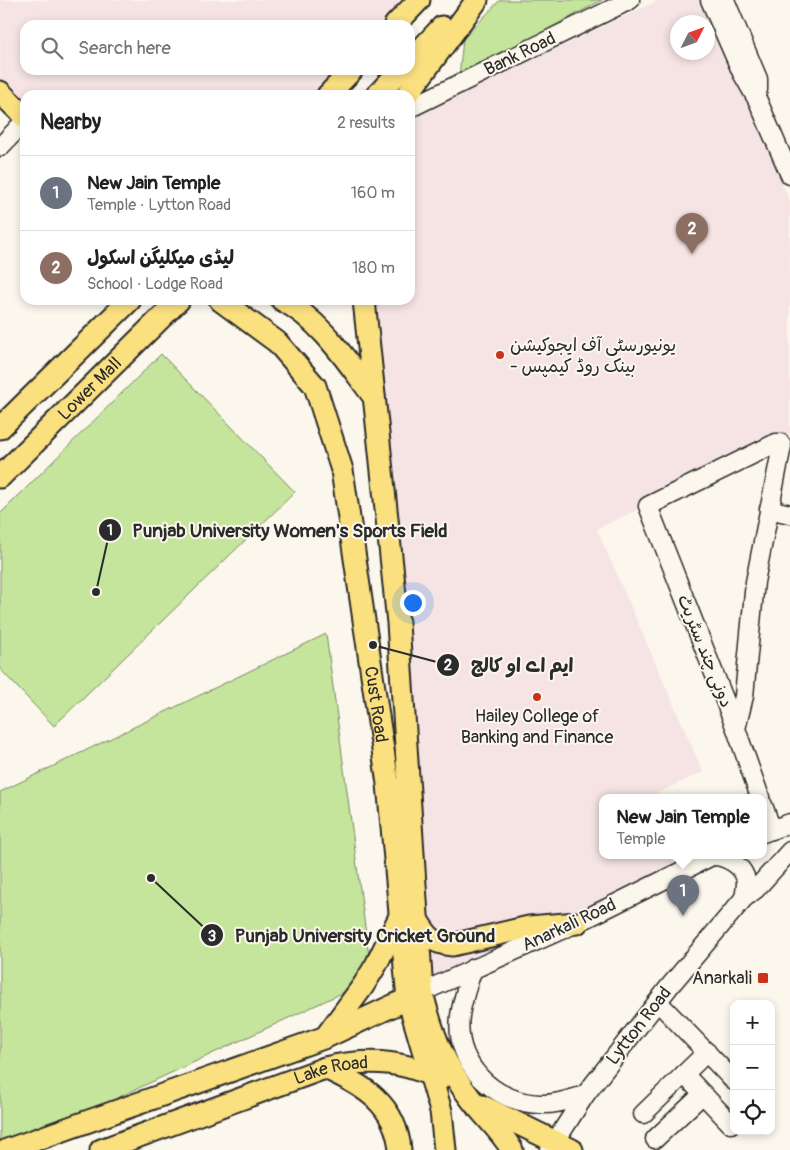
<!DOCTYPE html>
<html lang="en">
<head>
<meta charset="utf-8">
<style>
  :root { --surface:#fff; --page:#f6f6f6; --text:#202124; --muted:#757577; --line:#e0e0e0; --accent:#c8321e }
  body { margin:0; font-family:Pangolin,"Playpen Sans Arabic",sans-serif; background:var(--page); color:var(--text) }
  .controls { position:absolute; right:15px; bottom:15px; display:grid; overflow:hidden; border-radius:10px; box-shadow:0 2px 8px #0003 }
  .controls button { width:45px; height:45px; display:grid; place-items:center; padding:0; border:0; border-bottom:1px solid var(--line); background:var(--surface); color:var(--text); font:25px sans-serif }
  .compass { position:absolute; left:670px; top:15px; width:45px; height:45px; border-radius:50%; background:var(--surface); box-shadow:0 2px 8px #0003; rotate:48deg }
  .you { position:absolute; left:412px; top:602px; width:18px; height:18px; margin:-12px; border:4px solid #fff; border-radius:50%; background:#1a73e8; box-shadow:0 0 0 8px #1a73e833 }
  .badge { display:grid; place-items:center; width:32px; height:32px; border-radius:50%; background:var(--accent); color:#fff; font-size:16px; font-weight:700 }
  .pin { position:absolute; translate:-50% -41px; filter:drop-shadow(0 1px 2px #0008) }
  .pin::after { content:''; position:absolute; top:26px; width:18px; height:15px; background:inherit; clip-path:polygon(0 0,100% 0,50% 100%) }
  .popup { position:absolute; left:599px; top:794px; width:168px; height:65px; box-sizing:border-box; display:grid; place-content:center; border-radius:10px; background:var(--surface); filter:drop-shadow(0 1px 4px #0005); font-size:16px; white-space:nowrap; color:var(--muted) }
  .popup b { font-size:19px; color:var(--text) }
  .popup::after { content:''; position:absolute; left:50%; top:100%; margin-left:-10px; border:10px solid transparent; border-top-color:var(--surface) }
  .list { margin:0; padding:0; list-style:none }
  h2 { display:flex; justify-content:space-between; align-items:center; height:65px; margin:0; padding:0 20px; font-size:21px }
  h2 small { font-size:16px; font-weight:400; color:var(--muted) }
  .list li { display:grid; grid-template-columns:32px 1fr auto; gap:15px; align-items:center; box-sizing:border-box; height:75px; padding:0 20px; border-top:1px solid var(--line) }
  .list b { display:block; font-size:19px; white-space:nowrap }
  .list p { margin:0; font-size:16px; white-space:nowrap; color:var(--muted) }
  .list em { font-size:16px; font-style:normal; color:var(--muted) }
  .icon { flex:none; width:28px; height:28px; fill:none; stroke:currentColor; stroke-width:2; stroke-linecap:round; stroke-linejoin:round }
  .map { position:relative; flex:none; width:790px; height:1150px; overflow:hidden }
  .search { position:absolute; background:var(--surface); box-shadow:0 2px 8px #0003; left:20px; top:20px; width:395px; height:55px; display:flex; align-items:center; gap:12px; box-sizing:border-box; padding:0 18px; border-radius:15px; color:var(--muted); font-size:19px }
  .panel { position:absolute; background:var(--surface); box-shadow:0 2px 8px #0003; left:20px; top:90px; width:395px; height:215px; border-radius:15px }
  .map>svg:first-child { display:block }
  .built { fill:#f6e4e4; fill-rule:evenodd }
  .green { fill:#c5e49c; stroke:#788864 }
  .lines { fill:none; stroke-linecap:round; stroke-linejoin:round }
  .minor-casing { stroke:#2b2b2b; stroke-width:21 }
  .major-casing { stroke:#2b2b2b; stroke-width:25 }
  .minor { stroke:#fbf7ec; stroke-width:18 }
  .major { stroke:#fbe080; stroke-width:21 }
  .poi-dot { fill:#c8321e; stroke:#fbf7ec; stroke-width:2 }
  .labels { text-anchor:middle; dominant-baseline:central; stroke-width:4; stroke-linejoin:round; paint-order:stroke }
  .street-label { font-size:18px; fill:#2b2b2b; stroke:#fbf7ec }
  .poi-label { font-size:18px; fill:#2b2b2b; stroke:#fbf7ec; text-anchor:start }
  .leader { fill:none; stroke:#2b2b2b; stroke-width:2 }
  .callout-dot { fill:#2b2b2b; stroke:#fbf7ec; stroke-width:2 }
  .mark-label { font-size:15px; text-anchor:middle; font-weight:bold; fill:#fff }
  .callout-label { font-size:19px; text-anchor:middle; font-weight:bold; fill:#2b2b2b; stroke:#fbf7ec; stroke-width:4; stroke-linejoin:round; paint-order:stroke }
</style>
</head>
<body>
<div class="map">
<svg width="790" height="1150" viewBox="0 0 790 1150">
  <rect width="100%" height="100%" fill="#fbf7ec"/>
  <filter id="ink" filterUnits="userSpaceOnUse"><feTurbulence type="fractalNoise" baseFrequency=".02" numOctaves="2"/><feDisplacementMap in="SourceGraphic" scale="10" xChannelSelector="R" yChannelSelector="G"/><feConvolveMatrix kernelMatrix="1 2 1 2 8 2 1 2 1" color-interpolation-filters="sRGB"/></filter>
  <g filter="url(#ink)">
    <!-- built -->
    <g class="built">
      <path d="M0 0H406L395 25H25V70H352L328 95H25V116L0 92Z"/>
      <path d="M659 0H705L790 202V434L699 481 597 529 703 772 648 797H603V855H670L675 867 422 992 364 300H410V115L502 74ZM678 22H708V52H678Z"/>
    </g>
    <!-- green -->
    <g class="green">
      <path d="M500 0H602L459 77 463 39Z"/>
      <path d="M161 354 295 492 54 726 0 669V514Z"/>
      <path d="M326 634 372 979 6 1150H0V792Z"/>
    </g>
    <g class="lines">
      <defs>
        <g id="minor">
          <path d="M710 0 742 73 758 101 790 175"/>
          <path d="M725 0 758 79V90"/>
          <path d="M410 108 630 0"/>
          <path d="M0 147 25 121"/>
          <path d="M769 509 790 514"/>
          <path d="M736 729 744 696 755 582 782 446 780 443H776L648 506 736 729 760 797"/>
          <path d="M763 805 772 830"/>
          <path d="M763 833 790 823"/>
          <path d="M711 856C725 855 745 866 746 882 746 887 745 893 744 898"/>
          <path d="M473 968C468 984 462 1000 460 1016 454 1064 494 1103 540 1104 556 1105 571 1099 585 1095"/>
          <path d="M422 992 577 923 714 855"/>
          <path d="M658 1002 734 1081"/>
          <path d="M684 1074 731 1124"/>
          <path d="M643 1114 707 1052"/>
          <path d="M655 1139 703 1094"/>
          <path d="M550 1150 585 1095 669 987 744 898 756 889 790 851"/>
        </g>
        <g id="major">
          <path d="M395 25 419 0"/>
          <path d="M410 61 442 27"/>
          <path d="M0 92 25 117"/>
          <path d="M328 95 352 70"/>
          <path d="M377 95 401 70"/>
          <path d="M407 95 477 0"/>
          <path id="s1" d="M220 300 277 342 315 386 342 470 388 784 408 999 441 1111 445 1150"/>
          <path d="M282 300C322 321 347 362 374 397"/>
          <path d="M364 300 398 623 422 992C432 1034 444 1065 471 1099 484 1116 501 1131 512 1150"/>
          <path d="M0 428 130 300"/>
          <path id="s2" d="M0 477 179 300"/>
          <path d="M418 921C428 937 432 943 452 945L529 927 577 923"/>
          <path d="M327 1035 363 986 376 965 400 916"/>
          <path d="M325 1068C363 1085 396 1104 400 1150"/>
          <path d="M482 1106 572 1150"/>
          <path d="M7 1150 326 1037 420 993"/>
          <path id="s3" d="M101 1150 325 1068C364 1059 404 1059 439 1080"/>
        </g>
      </defs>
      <!-- minor casing -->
      <use href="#minor" class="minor-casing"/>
      <!-- major casing -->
      <use href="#major" class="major-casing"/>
      <!-- minor -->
      <use href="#minor" class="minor"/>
      <!-- major -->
      <use href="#major" class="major"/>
    </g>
  </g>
  <!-- markers -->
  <g class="poi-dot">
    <circle cx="500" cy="355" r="5"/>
    <circle cx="537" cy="697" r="5"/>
    <rect x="757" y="972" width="12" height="12" rx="2.5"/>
  </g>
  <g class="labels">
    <!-- street labels -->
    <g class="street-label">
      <text transform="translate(520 54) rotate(-26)">Bank Road</text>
      <text stroke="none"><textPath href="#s2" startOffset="126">Lower Mall</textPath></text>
      <text transform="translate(705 651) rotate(68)">دونی چند سٹریٹ</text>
      <text stroke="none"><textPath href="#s1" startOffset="454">Cust Road</textPath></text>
      <text transform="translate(569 925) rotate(-25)">Anarkali Road</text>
      <text transform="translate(639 1026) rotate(-52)">Lytton Road</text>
      <text stroke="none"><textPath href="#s3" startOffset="244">Lake Road</textPath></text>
    </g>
    <!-- poi labels -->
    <g class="poi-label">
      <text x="510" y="345">یونیورسٹی آف ایجوکیشن<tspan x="510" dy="21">- بینک روڈ کیمپس</tspan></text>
      <text x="537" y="716" text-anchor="middle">Hailey College of<tspan x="537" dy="21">Banking and Finance</tspan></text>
      <text x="752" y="978" text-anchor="end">Anarkali</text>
    </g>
  </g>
  <!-- callouts -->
  <path class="leader" d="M96 592L110 530M373 645L448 665M151 878L212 935"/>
  <g class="callout-dot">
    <circle cx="96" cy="592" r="5"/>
    <circle cx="373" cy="645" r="5"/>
    <circle cx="151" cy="878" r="5"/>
    <circle cx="110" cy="530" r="12"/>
    <circle cx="448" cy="665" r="12"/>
    <circle cx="212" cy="935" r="12"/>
  </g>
  <g class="mark-label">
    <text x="110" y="535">1</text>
    <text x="448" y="670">2</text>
    <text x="212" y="941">3</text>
  </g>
  <g class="callout-label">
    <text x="290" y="537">Punjab University Women's Sports Field</text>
    <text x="522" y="672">ایم اے او کالج</text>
    <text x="365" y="942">Punjab University Cricket Ground</text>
  </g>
</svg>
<div class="controls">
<button>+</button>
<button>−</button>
<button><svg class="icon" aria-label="locate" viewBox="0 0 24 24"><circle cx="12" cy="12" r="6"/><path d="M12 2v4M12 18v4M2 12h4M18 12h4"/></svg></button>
</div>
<svg class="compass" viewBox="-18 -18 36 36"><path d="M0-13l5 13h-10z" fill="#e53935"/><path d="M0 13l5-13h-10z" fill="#757577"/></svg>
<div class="you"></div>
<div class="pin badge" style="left:683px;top:916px;background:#6b7280">1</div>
<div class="popup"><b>New Jain Temple</b>Temple</div>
<div class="pin badge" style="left:692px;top:254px;background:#8d6e63">2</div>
<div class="search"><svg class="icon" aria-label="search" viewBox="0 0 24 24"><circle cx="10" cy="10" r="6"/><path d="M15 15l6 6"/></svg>Search here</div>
<section class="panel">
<h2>Nearby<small>2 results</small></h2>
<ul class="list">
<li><span class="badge" style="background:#6b7280">1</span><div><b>New Jain Temple</b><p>Temple · Lytton Road</p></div><em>160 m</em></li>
<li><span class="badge" style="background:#8d6e63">2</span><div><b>لیڈی میکلیگن اسکول</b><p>School · Lodge Road</p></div><em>180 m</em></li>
</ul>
</section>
</div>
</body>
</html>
